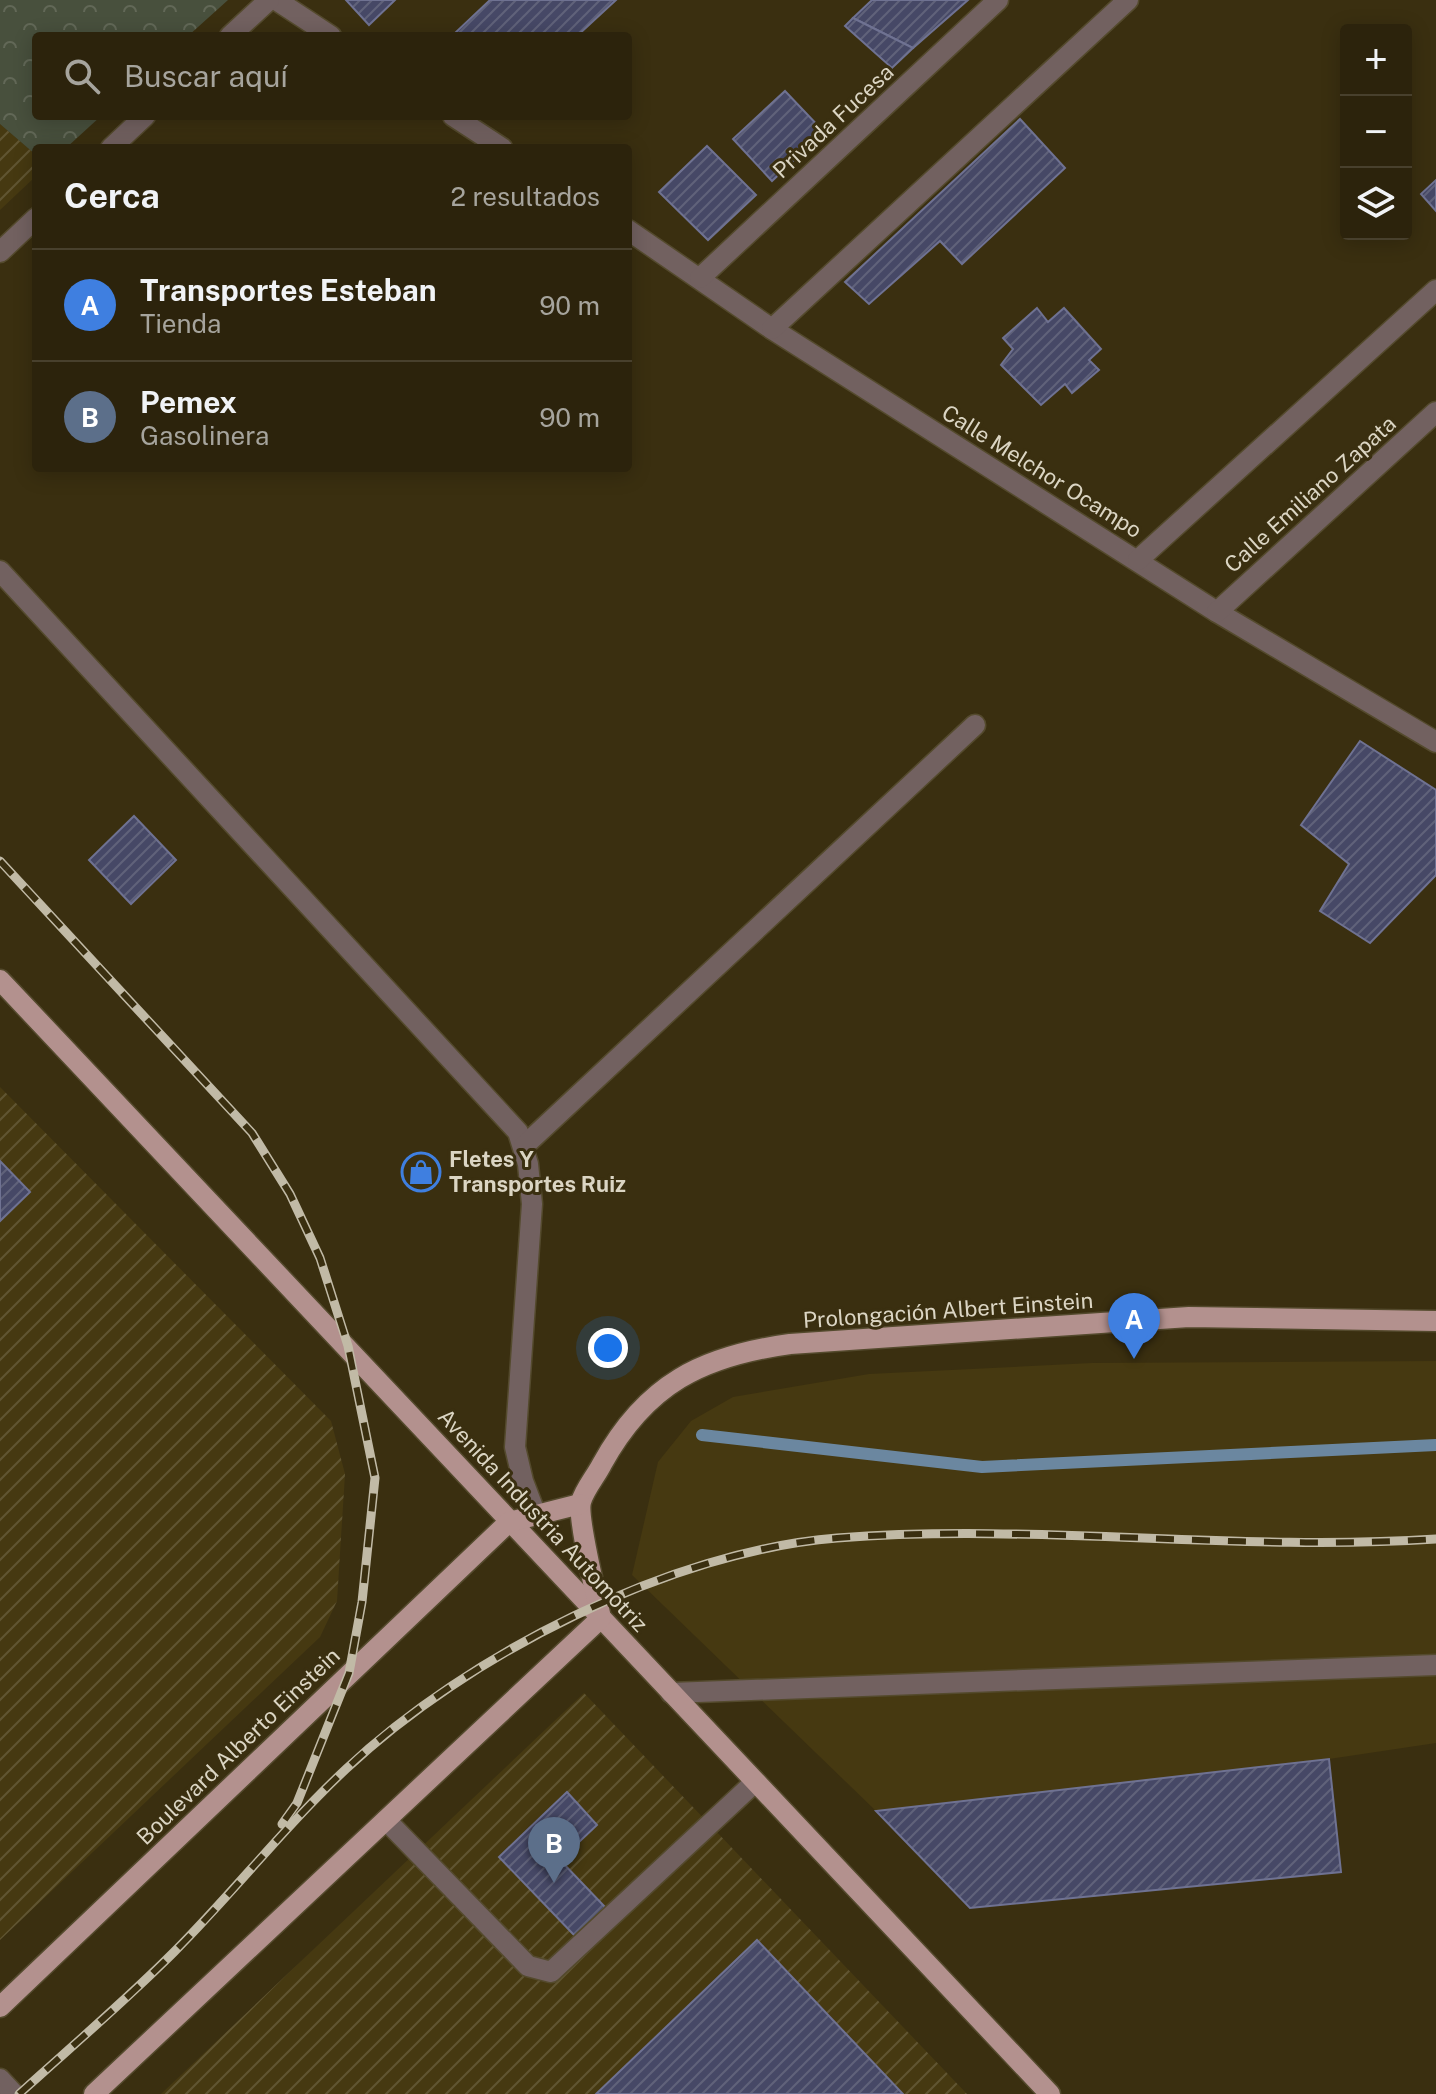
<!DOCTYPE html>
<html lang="es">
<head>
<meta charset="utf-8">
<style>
  :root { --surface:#2c230c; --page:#342b15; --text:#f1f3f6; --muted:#a6a49d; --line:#48402d; --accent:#d93025 }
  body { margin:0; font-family:"Public Sans",sans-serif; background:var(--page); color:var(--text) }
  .controls { position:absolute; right:24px; top:24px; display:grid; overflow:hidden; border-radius:8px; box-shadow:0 4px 20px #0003 }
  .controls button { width:72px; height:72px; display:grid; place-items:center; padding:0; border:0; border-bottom:2px solid var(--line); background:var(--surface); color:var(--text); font:40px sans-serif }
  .you { position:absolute; left:608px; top:1348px; width:28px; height:28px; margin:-20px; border:6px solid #fff; border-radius:50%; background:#1a73e8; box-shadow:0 0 0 12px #1a73e833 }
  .badge { display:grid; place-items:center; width:52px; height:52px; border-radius:50%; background:var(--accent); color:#fff; font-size:26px; font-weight:700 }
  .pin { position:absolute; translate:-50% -66px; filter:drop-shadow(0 2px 4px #0008) }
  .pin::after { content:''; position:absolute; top:42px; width:28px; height:24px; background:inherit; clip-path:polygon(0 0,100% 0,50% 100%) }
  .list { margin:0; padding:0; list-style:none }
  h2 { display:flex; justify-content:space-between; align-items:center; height:104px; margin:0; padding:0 32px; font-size:34px }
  h2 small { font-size:26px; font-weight:400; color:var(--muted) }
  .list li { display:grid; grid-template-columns:52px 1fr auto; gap:24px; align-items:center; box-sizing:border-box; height:112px; padding:0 32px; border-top:2px solid var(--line) }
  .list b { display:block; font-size:30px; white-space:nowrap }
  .list p { margin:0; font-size:26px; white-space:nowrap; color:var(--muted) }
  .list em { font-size:26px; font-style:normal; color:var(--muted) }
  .icon { flex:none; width:44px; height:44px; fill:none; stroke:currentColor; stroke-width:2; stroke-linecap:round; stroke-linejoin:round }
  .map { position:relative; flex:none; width:1436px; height:2094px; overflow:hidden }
  .search { position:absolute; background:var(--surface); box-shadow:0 4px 20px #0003; left:32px; top:32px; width:600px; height:88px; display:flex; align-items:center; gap:20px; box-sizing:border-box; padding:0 28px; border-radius:8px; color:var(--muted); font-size:30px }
  .panel { position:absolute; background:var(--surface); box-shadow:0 4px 20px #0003; left:32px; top:144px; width:600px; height:328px; border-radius:8px }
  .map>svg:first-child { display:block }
  .built { fill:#463911 }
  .industrial { fill:url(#industrial-furrows) }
  .forest { fill:url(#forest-crowns) }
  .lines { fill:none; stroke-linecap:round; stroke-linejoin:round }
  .stream { stroke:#6b87a0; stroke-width:12 }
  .building { fill:url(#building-hatch); stroke:#6f7292; stroke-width:2 }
  .minor-casing { stroke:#544a2d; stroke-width:23 }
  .major-casing { stroke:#544a2d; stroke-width:23 }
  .minor { stroke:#726160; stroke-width:20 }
  .major { stroke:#b3918e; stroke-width:20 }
  .rail-casing { stroke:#c1baa6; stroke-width:9 }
  .rail { stroke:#3a2f10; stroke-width:6; stroke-dasharray:18; stroke-linecap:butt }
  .labels { text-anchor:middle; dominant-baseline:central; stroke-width:6; stroke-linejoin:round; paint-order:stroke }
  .street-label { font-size:22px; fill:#dbd5c3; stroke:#3a2f10 }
  .poi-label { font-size:22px; font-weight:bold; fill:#dbd5c3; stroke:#3a2f10; text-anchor:start }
</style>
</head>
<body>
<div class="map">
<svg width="1436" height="2094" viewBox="0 0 1436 2094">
  <defs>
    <pattern id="industrial-furrows" width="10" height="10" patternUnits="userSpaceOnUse" patternTransform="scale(2)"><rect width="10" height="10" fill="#463911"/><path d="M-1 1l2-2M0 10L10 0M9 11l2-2" fill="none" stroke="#605532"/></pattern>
    <pattern id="forest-crowns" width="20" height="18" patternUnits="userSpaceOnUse" patternTransform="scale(2)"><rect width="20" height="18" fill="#48503d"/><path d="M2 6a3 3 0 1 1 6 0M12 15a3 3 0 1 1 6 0" fill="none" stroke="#626857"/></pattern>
    <pattern id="building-hatch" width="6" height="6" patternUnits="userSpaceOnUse" patternTransform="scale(2)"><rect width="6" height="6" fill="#464866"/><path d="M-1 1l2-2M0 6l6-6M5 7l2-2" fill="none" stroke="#60627a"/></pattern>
  </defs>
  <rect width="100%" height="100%" fill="#3a2f10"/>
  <!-- built -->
  <path class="built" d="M1436 1361V1743L1329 1759 876 1811 632 1575 658 1462 691 1421 733 1397 869 1374 1092 1363Z"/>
  <!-- industrial -->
  <g class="industrial">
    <path d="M0 124 36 155V176L0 210Z"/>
    <path d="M0 1087 331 1421 345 1474 337 1601 320 1637 0 1940Z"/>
    <path d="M584 1693 967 2094H161Z"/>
  </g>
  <!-- forest -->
  <path class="forest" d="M0 0H228L188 36H36V116H101L66 148H36V155L0 124Z"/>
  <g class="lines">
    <!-- stream -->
    <path class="stream" d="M702 1435 982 1467 1436 1445"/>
  </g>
  <!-- building -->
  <g class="building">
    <path d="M346 0H395L369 25Z"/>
    <path d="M490 0H616L577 36H459L456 32Z"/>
    <path d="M872 0H968L913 48 853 18Z"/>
    <path d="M853 18 913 48 892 68 845 26Z"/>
    <path d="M785 91 824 132 772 181 733 139Z"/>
    <path d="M1020 119 1065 168 962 264 940 241 869 304 845 282Z"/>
    <path d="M707 146 756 195 708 240 659 192Z"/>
    <path d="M1436 180V211L1421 194Z"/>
    <path d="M1037 308 1048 322 1064 308 1101 349 1089 360 1099 370 1072 393 1065 384 1041 405 1001 365 1013 349 1003 338Z"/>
    <path d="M1360 741 1436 790V875L1370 943 1320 911 1349 864 1301 825Z"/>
    <path d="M134 816 176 860 131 904 89 860Z"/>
    <path d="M0 1161 30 1192 0 1221Z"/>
    <path d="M1329 1759 1341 1872 970 1908 876 1811Z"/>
    <path d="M567 1792 597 1825 560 1860 605 1907 575 1936 499 1857Z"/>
    <path d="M757 1940 903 2094H596Z"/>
  </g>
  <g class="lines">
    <defs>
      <g id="minor">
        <path d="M276 0 331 36"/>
        <path d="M230 36 269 0"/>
        <path d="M453 116 502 148"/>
        <path d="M111 148 145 116"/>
        <path d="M628 230 772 329 1217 612 1436 742"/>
        <path d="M0 252 36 218"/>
        <path d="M700 278 998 0"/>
        <path d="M772 329 1128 0"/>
        <path d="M1138 560 1436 290"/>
        <path d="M0 571 518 1132 528 1164 532 1204 515 1447 523 1481 536 1515"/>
        <path d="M1217 612 1436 412"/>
        <path d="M524 1146 975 725"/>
        <path d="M671 1693 1436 1665"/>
        <path d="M386 1820 528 1966 551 1972 755 1782"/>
        <path d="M0 2079 14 2094"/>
      </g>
      <g id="major">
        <path d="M0 980 1050 2094"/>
        <path d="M601 1618C597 1598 577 1518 581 1502 584 1490 596 1476 602 1464 646 1384 702 1356 790 1344L1189 1317 1436 1321"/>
        <path d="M0 2007 509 1522 580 1504"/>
        <path d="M94 2094 601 1618"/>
      </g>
    </defs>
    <!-- minor casing -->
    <use href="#minor" class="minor-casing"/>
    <!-- major casing -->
    <use href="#major" class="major-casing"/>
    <!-- minor -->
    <use href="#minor" class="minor"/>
    <!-- major -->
    <use href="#major" class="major"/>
    <defs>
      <g id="rail">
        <path d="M0 861 252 1133 290 1194 320 1258 348 1346 375 1478 362 1602 349 1673 297 1803 282 1824"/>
        <path d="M19 2094C71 2047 125 2001 174 1952 233 1893 285 1826 346 1769 467 1655 671 1551 837 1538 1036 1523 1236 1552 1436 1539"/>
      </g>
    </defs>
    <!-- rail casing -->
    <use href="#rail" class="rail-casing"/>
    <!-- rail -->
    <use href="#rail" class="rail"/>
  </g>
  <!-- icons -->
  <defs>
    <symbol id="shop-ring" viewBox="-11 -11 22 22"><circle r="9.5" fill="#3a2f10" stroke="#3f7fe0" stroke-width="1.5"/><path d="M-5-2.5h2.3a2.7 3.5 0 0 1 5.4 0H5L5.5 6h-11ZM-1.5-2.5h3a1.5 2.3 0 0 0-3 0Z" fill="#3f7fe0"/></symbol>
  </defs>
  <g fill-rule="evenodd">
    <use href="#shop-ring" x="399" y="1150" width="44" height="44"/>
  </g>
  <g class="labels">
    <!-- street labels -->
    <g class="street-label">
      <text transform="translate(833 121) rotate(-43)">Privada Fucesa</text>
      <text transform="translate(1042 471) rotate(32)">Calle Melchor Ocampo</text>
      <text transform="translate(1310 494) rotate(-42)">Calle Emiliano Zapata</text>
      <text transform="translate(948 1310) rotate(-4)">Prolongación Albert Einstein</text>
      <text transform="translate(543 1520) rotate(47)">Avenida Industria Automotriz</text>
      <text transform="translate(238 1746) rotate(-44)">Boulevard Alberto Einstein</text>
    </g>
    <!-- poi labels -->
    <g class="poi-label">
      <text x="449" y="1159">Fletes Y<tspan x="449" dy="25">Transportes Ruiz</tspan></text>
    </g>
  </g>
</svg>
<div class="controls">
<button>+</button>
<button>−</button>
<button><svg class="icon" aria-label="layers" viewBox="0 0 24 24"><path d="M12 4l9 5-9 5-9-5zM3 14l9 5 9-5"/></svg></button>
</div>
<div class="you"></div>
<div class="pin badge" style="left:1134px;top:1359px;background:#3f7fe0">A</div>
<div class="pin badge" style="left:554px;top:1883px;background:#5c6f8a">B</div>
<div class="search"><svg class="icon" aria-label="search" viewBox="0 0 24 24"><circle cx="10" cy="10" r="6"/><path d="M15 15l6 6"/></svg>Buscar aquí</div>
<section class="panel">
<h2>Cerca<small>2 resultados</small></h2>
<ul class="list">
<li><span class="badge" style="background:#3f7fe0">A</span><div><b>Transportes Esteban</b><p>Tienda</p></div><em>90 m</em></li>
<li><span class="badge" style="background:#5c6f8a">B</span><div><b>Pemex</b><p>Gasolinera</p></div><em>90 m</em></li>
</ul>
</section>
</div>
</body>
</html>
